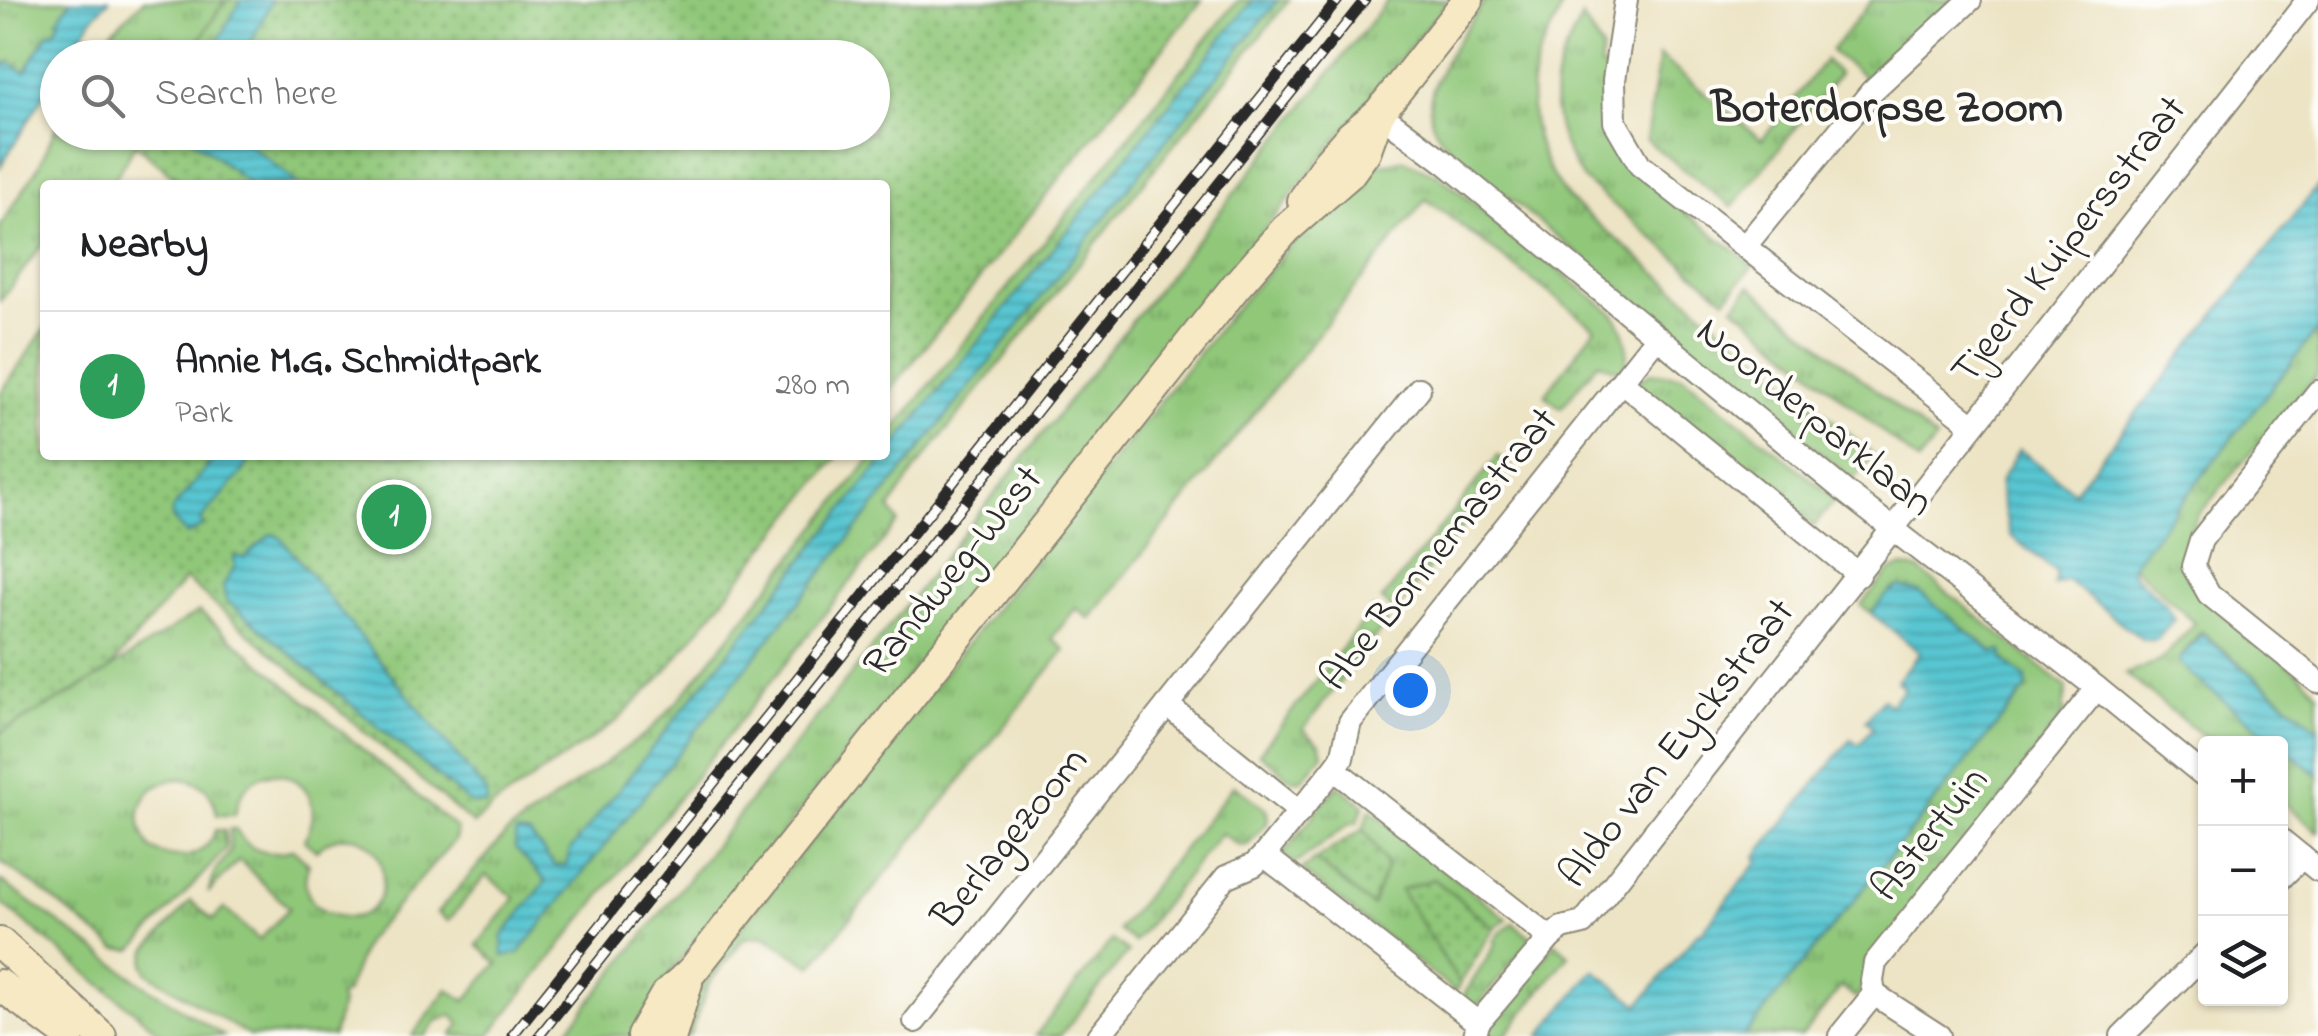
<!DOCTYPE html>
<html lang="en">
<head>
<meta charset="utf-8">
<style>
  :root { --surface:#fff; --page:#f6f6f6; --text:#202124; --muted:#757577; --line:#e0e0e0; --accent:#7c3aed }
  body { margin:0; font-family:"Indie Flower",sans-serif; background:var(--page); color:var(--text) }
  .controls { position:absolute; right:30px; bottom:30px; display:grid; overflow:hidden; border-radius:10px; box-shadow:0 2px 8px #0004 }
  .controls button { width:90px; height:90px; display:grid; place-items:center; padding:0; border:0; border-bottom:2px solid var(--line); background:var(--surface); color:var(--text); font:50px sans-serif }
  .you { position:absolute; left:1410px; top:690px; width:35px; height:35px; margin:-25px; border:8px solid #fff; border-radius:50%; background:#1a73e8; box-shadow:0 0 0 15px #1a73e833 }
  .badge { display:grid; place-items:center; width:65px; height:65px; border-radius:50%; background:var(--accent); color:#fff; font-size:32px; font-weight:700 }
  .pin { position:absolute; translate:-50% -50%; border:5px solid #fff; box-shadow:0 2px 10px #0006 }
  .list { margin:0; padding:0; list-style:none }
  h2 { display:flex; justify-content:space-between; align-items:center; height:130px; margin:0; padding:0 40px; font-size:42px }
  h2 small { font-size:32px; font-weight:400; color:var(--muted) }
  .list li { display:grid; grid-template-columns:65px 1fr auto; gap:30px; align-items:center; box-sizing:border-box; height:150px; padding:0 40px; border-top:2px solid var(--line) }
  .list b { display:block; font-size:38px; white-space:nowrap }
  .list p { margin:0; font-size:32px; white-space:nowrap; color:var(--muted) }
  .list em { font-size:32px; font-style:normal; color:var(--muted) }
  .icon { flex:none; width:55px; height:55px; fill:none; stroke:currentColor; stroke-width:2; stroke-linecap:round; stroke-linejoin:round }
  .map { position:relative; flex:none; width:2318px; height:1036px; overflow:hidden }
  .search { position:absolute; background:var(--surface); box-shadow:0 2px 8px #0004; left:40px; top:40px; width:850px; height:110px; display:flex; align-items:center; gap:25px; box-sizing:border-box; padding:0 35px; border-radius:55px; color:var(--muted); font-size:38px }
  .panel { position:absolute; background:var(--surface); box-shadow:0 2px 8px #0004; left:40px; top:180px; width:850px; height:280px; border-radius:10px }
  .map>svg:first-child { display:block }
  .grass { fill:url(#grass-tufts); stroke:#5e7952; stroke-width:2.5 }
  .park { fill:url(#park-dots); stroke:#5e7952; stroke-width:2.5 }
  .water { fill:url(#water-rules); stroke:#42787e; stroke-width:2.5 }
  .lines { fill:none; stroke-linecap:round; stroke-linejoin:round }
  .minor-casing { stroke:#8c8878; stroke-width:26 }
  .secondary-casing { stroke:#8c8878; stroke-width:34 }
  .minor { stroke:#fff; stroke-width:22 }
  .secondary { stroke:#f7e9c3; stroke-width:30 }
  .rail-casing { stroke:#2b2b2b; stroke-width:11 }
  .rail { stroke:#fdfcf7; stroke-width:8; stroke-dasharray:22; stroke-linecap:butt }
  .labels { text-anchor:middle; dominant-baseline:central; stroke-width:8; stroke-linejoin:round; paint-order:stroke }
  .street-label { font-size:42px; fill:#2b2b2b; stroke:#fdfcf7 }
  .neighbourhood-label { font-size:45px; font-weight:bold; fill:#2b2b2b; stroke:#fdfcf7 }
</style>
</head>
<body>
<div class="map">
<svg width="2318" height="1036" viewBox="0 0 2318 1036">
  <defs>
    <pattern id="grass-tufts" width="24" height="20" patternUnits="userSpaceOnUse" patternTransform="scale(2.5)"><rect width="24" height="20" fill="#90c779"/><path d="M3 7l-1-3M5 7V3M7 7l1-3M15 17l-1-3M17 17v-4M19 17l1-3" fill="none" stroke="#76a263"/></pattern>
    <pattern id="park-dots" width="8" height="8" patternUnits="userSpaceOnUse" patternTransform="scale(2.5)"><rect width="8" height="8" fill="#90c779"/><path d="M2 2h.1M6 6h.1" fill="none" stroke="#76a263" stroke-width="1.8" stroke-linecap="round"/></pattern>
    <pattern id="water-rules" width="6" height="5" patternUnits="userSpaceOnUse" patternTransform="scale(2.5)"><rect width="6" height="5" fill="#59c6d1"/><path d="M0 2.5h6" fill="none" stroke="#4aa1aa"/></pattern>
  </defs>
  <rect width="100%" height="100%" fill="#fdfcf7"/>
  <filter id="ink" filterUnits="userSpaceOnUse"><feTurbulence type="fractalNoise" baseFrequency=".01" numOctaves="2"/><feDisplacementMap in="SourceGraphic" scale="20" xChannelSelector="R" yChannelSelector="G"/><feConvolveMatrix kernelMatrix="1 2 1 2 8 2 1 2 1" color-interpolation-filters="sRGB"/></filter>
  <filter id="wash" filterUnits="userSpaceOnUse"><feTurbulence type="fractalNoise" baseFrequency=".0048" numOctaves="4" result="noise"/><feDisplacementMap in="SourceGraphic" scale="40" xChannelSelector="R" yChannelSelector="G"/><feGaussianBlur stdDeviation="2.25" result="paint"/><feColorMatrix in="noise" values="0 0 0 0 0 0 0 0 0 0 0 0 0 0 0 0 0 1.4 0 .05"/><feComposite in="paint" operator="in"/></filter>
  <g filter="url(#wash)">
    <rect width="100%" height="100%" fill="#ede4c5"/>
    <!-- grass -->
    <g class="grass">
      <path d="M0 0H71L53 34 49 33 25 72 10 63 7 66 0 61Z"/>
      <path d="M144 0H225L189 57H95L109 34Z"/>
      <path d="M1238 0H1289L915 470 890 508 898 522 489 1036H452L460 1024 452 1015 437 1021 425 1036H412L448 989 465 1001 497 963 477 945 515 898 486 875 448 921 437 913 506 834 648 732 678 701 874 455H885V441Z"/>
      <path d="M1388 0H1448L664 981 635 1036H563Z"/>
      <path d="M1485 0H1555L1562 6C1555 26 1542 43 1536 63 1523 110 1539 168 1572 202L1874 455 1853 480 1456 154C1447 144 1436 135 1432 122 1419 86 1466 30 1485 0Z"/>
      <path d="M1872 0H1955L1866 78 1831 51Z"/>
      <path d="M1582 17 1602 50 1600 67 1607 69C1605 90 1601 110 1608 130 1622 173 1717 235 1754 265L1725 299 1583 179C1561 149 1547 105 1559 67 1564 50 1575 33 1582 17Z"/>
      <path d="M1659 56 1762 140 1825 60 1839 74 1732 207 1646 140Z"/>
      <path d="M57 125 58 132 142 133 111 185H45V241L0 301V226L39 166Z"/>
      <path d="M1403 160 1437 174 1613 313C1626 330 1633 353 1621 372L1598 362 1561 408 1545 395 1595 328 1426 199 1090 619 1076 608 1052 638 1065 650 812 966 765 936 744 938 709 983 689 1036H684L694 998 725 948 1225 320 1290 246 1356 179 1377 165Z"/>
      <path d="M1750 286 1936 440 1918 462 1734 306Z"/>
      <path d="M2318 329V374L2199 514C2186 535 2186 547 2190 571L2318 692V729L2201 631 2179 660 2190 674 2278 743H2211L2126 674 2160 661 2195 623 2132 565Z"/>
      <path d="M1650 373 1683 376 1836 499 1814 526 1636 383Z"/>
      <path d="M1498 456 1511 467 1395 611 1382 600Z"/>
      <path d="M1902 567 1919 570 2067 688 2063 708 2066 711 1856 998 1841 987 1802 1036H1744L2026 689V678L1919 592 1892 589 1871 613 1861 605 1889 571Z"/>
      <path d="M1373 609 1387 622 1303 729 1321 745 1323 755 1302 780H1292L1259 753Z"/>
      <path d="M199 611 457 829 455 840 365 942 345 994 339 996 341 1004 333 1036H249L148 973 144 965 147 950 191 901 213 920 224 908 259 940 289 908 239 860 208 893 217 868 230 852V829H236C248 852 270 858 293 849L309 864C300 886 309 907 331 914 398 937 398 832 343 837 332 838 323 843 316 851L304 840C341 779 248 740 235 815H217C207 748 108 784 150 848 176 863 204 860 216 830H225L226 849 133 950 116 949 35 885 0 862V733L76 691Z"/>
      <path d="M2281 745 2318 775V832L2281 801Z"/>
      <path d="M1234 785 1267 810 1268 822 1248 845 1239 846 1221 833 1134 942 1118 930Z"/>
      <path d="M1338 785 1364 805 1357 823 1352 822 1295 864 1282 855Z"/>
      <path d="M1370 810 1507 919 1494 928 1434 879 1401 890 1460 984 1455 992 1301 870 1315 860 1372 905 1387 865 1363 829Z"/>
      <path d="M0 880 141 983 224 1036H164L0 902Z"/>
      <path d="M1513 923 1532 938 1475 1009 1462 998 1496 944 1494 942 1500 933Z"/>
      <path d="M1112 940 1128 952 1060 1036H1035Z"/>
      <path d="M1555 943 1569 955 1505 1036H1491L1485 1031Z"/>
    </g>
    <!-- park -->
    <g class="park">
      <path d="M225 0H1202L885 397V185H183L135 144 142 132H872V58L189 57Z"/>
      <path d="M45 328V455H839L662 676 617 721 495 805 473 824 185 579 107 672 0 733V394Z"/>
      <path d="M1363 829 1387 865 1372 906 1315 860Z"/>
      <path d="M1434 879 1494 928 1460 984 1400 890Z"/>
    </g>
    <!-- water -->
    <g class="water">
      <path d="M71 0H109L94 16 68 57 58 58 57 74 0 167V61L7 65 9 62 25 72 49 32 53 33 60 22 57 20Z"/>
      <path d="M241 0H272L244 57H209Z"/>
      <path d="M1253 0H1278L519 953 503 956 502 937 546 881 515 848 516 833 530 835 555 866 566 865 570 850Z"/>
      <path d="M186 133H236L299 185H251Z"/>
      <path d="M2318 186V329L2132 565V573L2166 605 2174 620 2156 640H2143L2067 580 2054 585 2056 572 2010 535 2000 491 2001 480 2019 449 2074 491Z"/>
      <path d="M217 455H251L245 469 201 520 203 526 187 535 172 518V510Z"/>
      <path d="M271 534 280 537 486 792 487 804H471L226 600 223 586 235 566 234 556 244 558Z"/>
      <path d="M1899 587 1919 592 1993 652 2002 651 2003 660 2026 678V689L1744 1036H1540L1594 970 1639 1005 1698 932 1701 933 1759 860 1756 857 1851 739 1859 745 1873 727 1866 720 1883 699 1890 705 1904 688 1897 681 1920 652 1871 613 1887 594Z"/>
      <path d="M2202 634 2318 729V775L2190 674 2179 660Z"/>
    </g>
  </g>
  <g filter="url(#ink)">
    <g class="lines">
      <defs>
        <g id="minor">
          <path d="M1626 0 1614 80 1615 122 1640 165 1972 424"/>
          <path d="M1379 113 1447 164 1848 494 2097 688 2206 777"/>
          <path d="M1746 245 1872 91 1970 0"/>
          <path d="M1622 382 1859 575"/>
          <path d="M2318 392 2201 540 2193 566 2209 594 2318 682"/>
          <path d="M1167 705 1300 812"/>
          <path d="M1334 769 1550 938"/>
          <path d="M2280 839 2318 870"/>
          <path d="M1264 855 1478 1023"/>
          <path d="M2280 879 2302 857"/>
          <path d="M1874 994 1939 1036"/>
          <path d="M915 1021 1419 389"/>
          <path d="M1099 1036 1226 877 1254 865 1264 855 1334 769 1342 758 1350 722 1656 338"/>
          <path d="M1475 1036 1478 1023 1550 938 1562 928 1583 923 2308 0"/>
          <path d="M1840 1036 1874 994 1872 981 1875 963 2097 688"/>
          <path d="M2122 1036 2206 953"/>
        </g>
        <g id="secondary">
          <path d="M1303 201 1327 163 1351 136 1379 113 1468 0"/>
          <path d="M0 943 101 1036"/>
          <path d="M0 985 69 1036"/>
          <path d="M642 1036 665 996 692 971 1236 286 1286 229 1349 174 1365 152 1379 113"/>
          <path d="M671 1036 687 983"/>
        </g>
      </defs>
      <!-- minor casing -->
      <use href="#minor" class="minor-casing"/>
      <!-- secondary casing -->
      <use href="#secondary" class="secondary-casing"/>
      <!-- minor -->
      <use href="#minor" class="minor"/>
      <!-- secondary -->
      <use href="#secondary" class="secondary"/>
      <defs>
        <g id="rail">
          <path d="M512 1036 1338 0"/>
          <path d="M539 1036 1365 0"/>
        </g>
      </defs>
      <!-- rail casing -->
      <use href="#rail" class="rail-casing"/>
      <!-- rail -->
      <use href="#rail" class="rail"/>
    </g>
  </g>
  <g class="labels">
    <!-- street labels -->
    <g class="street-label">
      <text transform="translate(2070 241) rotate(-52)">Tjeerd Kuipersstraat</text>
      <text transform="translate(1814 418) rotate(39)">Noorderparklaan</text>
      <text transform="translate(1440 550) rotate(-51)">Abe Bonnemastraat</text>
      <text transform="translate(954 572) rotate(-51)">Randweg-West</text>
      <text transform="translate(1678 744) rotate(-52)">Aldo van Eyckstraat</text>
      <text transform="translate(1931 835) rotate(-51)">Astertuin</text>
      <text transform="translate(1011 839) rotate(-51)">Berlagezoom</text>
    </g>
    <!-- neighbourhood labels -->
    <g class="neighbourhood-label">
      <text x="1887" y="110">Boterdorpse Zoom</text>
    </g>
  </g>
</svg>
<div class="controls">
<button>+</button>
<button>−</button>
<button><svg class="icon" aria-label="layers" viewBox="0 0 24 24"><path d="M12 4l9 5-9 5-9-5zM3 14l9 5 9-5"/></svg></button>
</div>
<div class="you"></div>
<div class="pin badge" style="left:394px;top:517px;background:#2e9e5b">1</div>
<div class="search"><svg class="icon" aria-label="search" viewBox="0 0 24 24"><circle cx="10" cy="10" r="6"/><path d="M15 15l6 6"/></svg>Search here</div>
<section class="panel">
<h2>Nearby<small></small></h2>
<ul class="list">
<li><span class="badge" style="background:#2e9e5b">1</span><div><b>Annie M.G. Schmidtpark</b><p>Park</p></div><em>280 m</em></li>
</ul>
</section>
</div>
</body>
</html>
